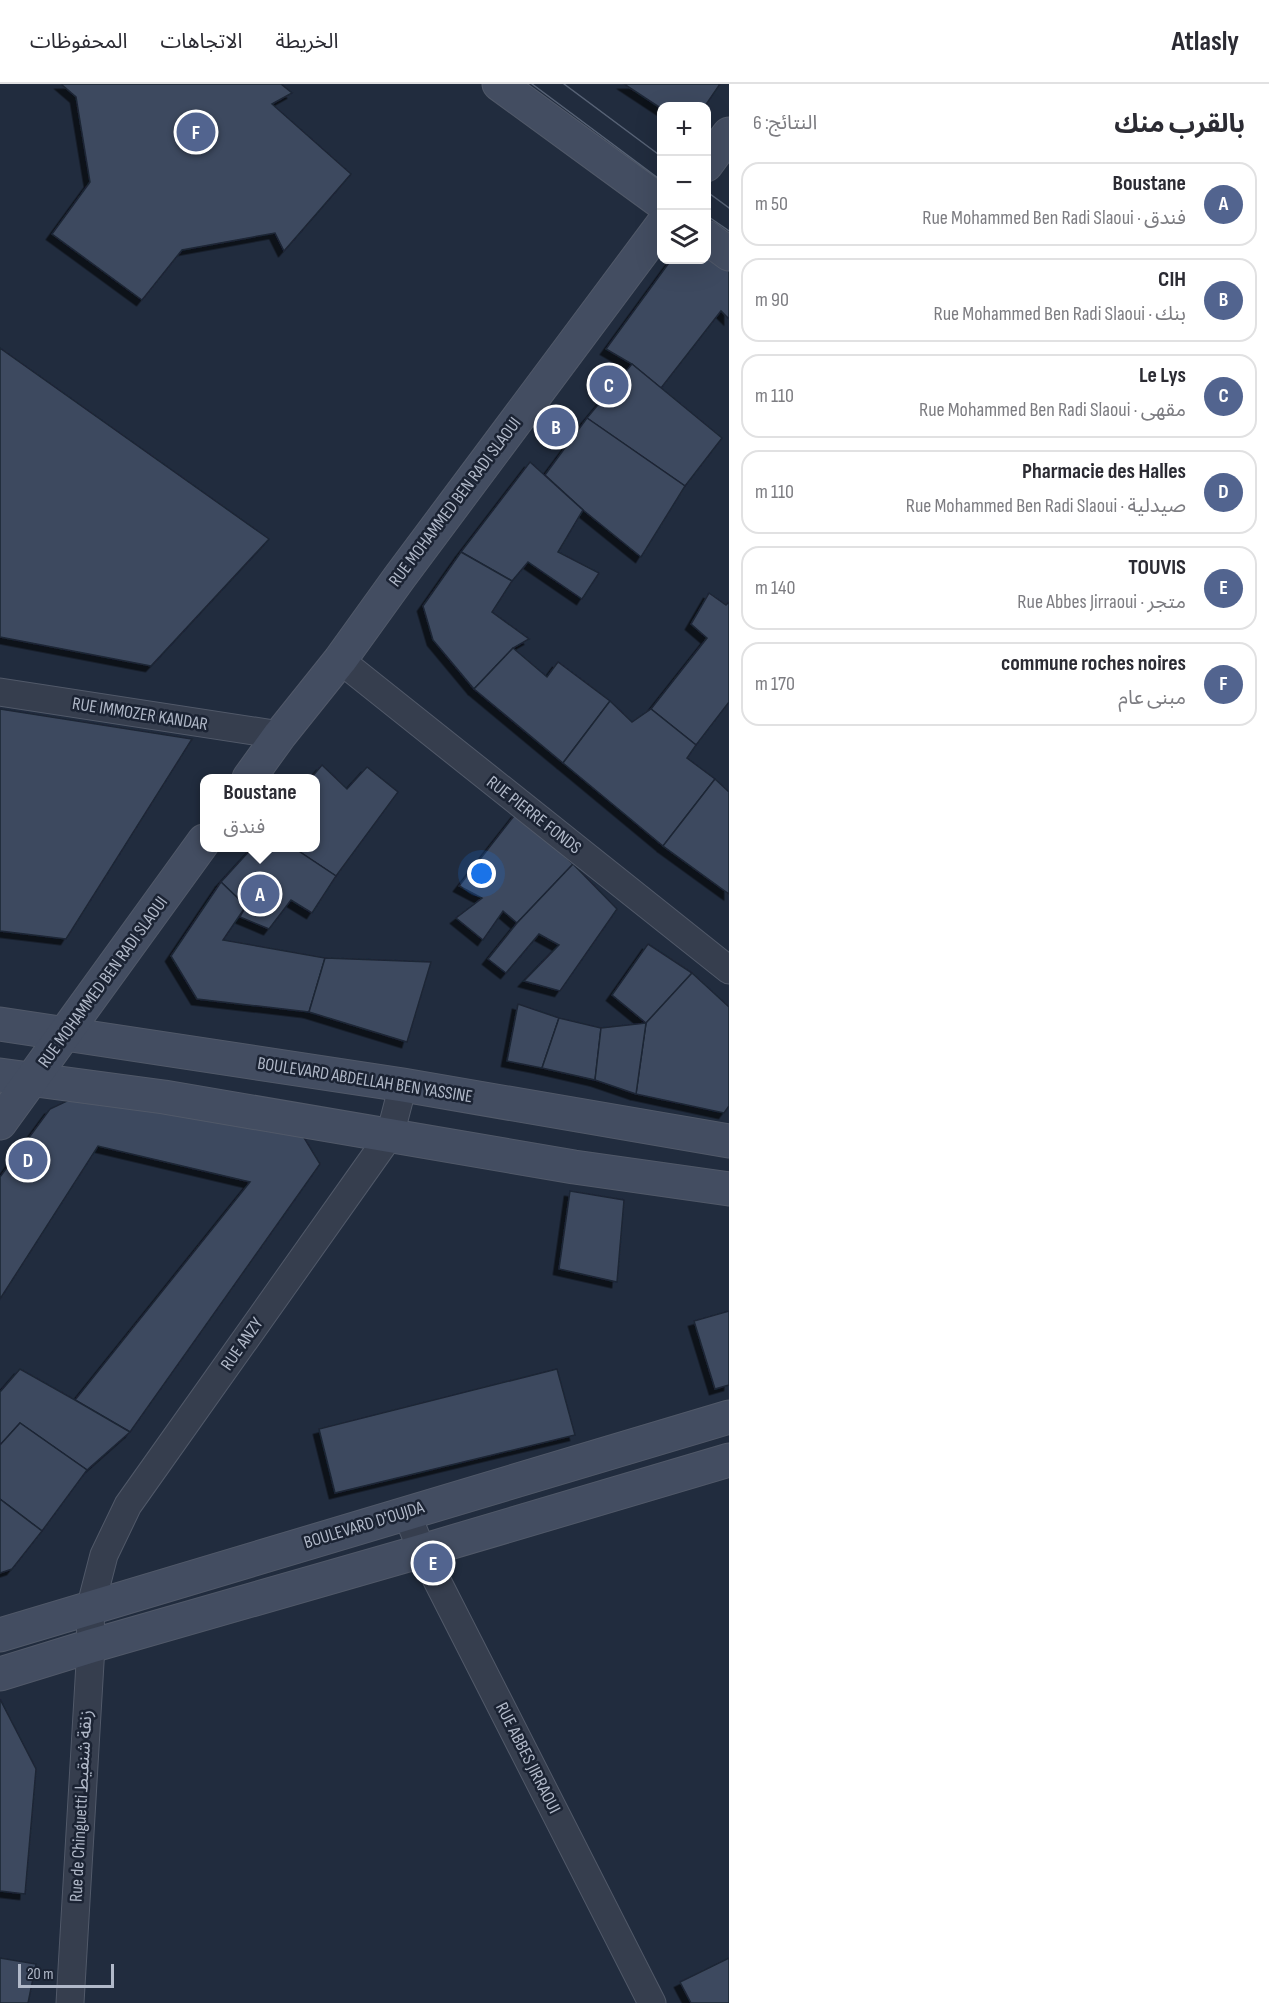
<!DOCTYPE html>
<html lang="ar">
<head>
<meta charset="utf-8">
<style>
  :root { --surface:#fff; --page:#f7f7f7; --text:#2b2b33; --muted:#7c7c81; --line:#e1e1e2; --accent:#52648f }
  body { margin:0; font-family:"Sofia Sans Condensed","Noto Sans Arabic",sans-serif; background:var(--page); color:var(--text); direction:rtl }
  .controls { position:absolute; right:18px; top:18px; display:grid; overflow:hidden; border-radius:12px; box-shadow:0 6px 24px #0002 }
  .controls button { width:54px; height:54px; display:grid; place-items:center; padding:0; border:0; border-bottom:2px solid var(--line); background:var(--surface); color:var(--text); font:30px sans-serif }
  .scale { position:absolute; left:18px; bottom:15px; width:96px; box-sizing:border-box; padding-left:6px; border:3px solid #b1b9c9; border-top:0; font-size:16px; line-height:21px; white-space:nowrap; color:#b1b9c9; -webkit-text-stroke:4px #1b2333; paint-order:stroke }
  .you { position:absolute; left:482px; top:790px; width:21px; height:21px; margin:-15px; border:4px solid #fff; border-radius:50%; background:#1a73e8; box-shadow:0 0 0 9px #1a73e833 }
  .badge { display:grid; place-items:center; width:39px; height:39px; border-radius:50%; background:var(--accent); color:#fff; font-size:20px; font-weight:700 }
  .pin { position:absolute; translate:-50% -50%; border:3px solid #fff; box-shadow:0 2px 6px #0006 }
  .popup { position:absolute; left:200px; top:690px; width:120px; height:78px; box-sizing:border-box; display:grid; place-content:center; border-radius:12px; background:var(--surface); filter:drop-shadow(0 2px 4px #0005); font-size:20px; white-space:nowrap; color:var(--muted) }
  .popup b { font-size:22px; color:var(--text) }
  .popup::after { content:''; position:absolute; left:50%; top:100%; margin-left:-12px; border:12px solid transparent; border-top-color:var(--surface) }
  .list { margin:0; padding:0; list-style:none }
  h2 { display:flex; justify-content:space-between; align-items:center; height:78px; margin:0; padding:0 24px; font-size:26px }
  h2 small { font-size:20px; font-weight:400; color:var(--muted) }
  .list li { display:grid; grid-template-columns:39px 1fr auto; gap:18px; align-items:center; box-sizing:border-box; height:84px; margin:0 12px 12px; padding:0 12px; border:2px solid var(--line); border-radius:18px }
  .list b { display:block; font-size:22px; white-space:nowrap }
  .list p { margin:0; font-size:20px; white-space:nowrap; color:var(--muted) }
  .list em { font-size:20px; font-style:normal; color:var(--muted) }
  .icon { flex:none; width:33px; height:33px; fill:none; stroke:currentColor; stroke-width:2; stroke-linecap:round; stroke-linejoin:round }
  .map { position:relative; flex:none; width:729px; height:1919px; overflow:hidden; direction:ltr }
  header { display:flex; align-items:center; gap:36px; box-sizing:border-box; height:84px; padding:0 30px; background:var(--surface); border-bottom:2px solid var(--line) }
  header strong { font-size:28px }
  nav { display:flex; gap:33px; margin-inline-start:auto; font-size:21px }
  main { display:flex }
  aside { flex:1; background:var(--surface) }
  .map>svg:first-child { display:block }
  .building { fill:#3d4a5e; stroke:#1d2535; stroke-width:1.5; filter:url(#shadow) }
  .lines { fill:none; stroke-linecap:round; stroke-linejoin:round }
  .street-casing { stroke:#515969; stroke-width:29 }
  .secondary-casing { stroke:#515969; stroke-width:35 }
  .street { stroke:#363e4e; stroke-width:27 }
  .secondary { stroke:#434d61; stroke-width:33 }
  .tram { stroke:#576275; stroke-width:1.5 }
  .labels { text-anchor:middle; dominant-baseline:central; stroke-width:5; stroke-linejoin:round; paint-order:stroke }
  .street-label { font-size:18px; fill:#b1b9c9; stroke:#1b2333 }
</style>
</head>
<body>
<header>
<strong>Atlasly</strong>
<nav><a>الخريطة</a><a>الاتجاهات</a><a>المحفوظات</a></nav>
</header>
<main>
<aside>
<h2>بالقرب منك<small>النتائج: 6</small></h2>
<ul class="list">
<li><span class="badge">A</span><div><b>Boustane</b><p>فندق · Rue Mohammed Ben Radi Slaoui</p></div><em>50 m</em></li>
<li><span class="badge">B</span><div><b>CIH</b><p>بنك · Rue Mohammed Ben Radi Slaoui</p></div><em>90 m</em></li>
<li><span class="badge">C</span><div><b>Le Lys</b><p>مقهى · Rue Mohammed Ben Radi Slaoui</p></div><em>110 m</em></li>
<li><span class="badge">D</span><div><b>Pharmacie des Halles</b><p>صيدلية · Rue Mohammed Ben Radi Slaoui</p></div><em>110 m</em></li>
<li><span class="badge">E</span><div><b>TOUVIS</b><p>متجر · Rue Abbes Jirraoui</p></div><em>140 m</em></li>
<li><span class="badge">F</span><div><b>commune roches noires</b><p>مبنى عام</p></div><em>170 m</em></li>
</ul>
</aside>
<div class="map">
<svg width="729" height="1919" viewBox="0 0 729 1919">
  <defs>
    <filter id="shadow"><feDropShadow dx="-5.5" dy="5.5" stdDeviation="0" flood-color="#0009"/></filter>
  </defs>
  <rect width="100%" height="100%" fill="#212c3e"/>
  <!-- building -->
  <g class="building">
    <path d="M61 0H281L292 9 272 20 351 90 284 167 275 149 182 166 142 216 52 150 90 98 76 13Z"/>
    <path d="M624 0H720L705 22H662V25Z"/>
    <path d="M706 166 729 183V235L721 227 661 304 632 280 606 265 671 176H706Z"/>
    <path d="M0 264 269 455 151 582 0 553Z"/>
    <path d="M632 280 722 354 685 402 587 334Z"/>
    <path d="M587 334 685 402 641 473 583 426 545 391Z"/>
    <path d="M530 378 583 426 558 468 599 489 582 515 528 478 512 497 461 468Z"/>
    <path d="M461 468 512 497 492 528 529 555 513 564 474 605 433 556 423 522Z"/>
    <path d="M709 509 726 521 729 518V618L696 661 651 625 707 554 691 540Z"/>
    <path d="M513 564 547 593 558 578 610 617 563 679 474 605Z"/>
    <path d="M610 617 632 638 651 625 696 661 687 674 715 695 663 762 563 679Z"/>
    <path d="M0 625 192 655 66 855 0 847Z"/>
    <path d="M322 681 347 705 367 683 398 708 336 792 294 764H316V694H311Z"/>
    <path d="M715 695 729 708V810L663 762Z"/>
    <path d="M517 728 573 780 517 839 503 827 483 856 456 834 482 814 459 802Z"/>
    <path d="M252 764H294L336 792 312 829 291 816 269 845 240 833 246 822 221 798Z"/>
    <path d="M573 780 617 825 560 907 524 897 559 861 539 850 506 889 488 875 517 839Z"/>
    <path d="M221 798 246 822 223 856 325 874 309 928 197 915 171 872Z"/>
    <path d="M648 860 692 889 646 939 612 911Z"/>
    <path d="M325 874 431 878 407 958 309 928Z"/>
    <path d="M692 889 729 923V1022L724 1029 636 1010 646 939Z"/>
    <path d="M518 920 559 934 542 984 507 977Z"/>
    <path d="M559 934 601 944 595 996 542 984Z"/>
    <path d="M646 939 636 1010 595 996 601 944Z"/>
    <path d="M92 1005 300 1047 320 1080 130 1348 75 1316 250 1098 98 1062 0 1215V1093L50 1025Z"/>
    <path d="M570 1107 624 1116 617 1198 559 1185Z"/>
    <path d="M729 1227V1301L715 1305 694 1237Z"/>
    <path d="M20 1285 75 1316 130 1348 87 1386 20 1339 0 1361V1308Z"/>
    <path d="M557 1285 575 1351 335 1409 319 1345Z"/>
    <path d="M20 1339 87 1386 42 1447 0 1415V1361Z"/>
    <path d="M0 1415 42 1447 12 1485 0 1489Z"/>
    <path d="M0 1615 36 1685 25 1810 0 1807Z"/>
    <path d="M0 1874 36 1880 28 1919H0Z"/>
    <path d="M729 1874V1919H691L680 1898Z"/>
  </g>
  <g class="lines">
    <defs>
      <g id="street">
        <path d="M340 576 729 886"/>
        <path d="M0 608 280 651"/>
        <path d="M406 1428 422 1467 652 1919"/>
        <path d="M70 1919 91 1562 90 1525 104 1471 128 1421 390 1051 403 1001"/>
      </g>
      <g id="secondary">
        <path d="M499 0 662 119"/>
        <path d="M706 81 729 50"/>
        <path d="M706 153 729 170"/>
        <path d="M249 694 280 651 340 576 399 494 662 141"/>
        <path d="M0 940 403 1001 729 1057"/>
        <path d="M0 991 164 1013 574 1083 729 1105"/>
        <path d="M0 1039 204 757"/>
        <path d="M0 1551 729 1333"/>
        <path d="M0 1590 91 1562 422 1467 729 1376"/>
      </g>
    </defs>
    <!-- street casing -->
    <use href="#street" class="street-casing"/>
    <!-- secondary casing -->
    <use href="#secondary" class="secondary-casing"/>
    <!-- street -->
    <use href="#street" class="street"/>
    <!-- secondary -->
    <use href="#secondary" class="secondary"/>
    <!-- tram -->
    <g class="tram">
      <path d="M532 0 662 97"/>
      <path d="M564 0 662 73"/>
      <path d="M706 107 729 124"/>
      <path d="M706 131 729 147"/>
    </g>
  </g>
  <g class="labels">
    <!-- street labels -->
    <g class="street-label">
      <text transform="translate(455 418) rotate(-53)">RUE MOHAMMED BEN RADI SLAOUI</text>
      <text transform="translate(140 630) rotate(9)">RUE IMMOZER KANDAR</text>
      <text transform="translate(534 731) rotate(38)">RUE PIERRE FONDS</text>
      <text transform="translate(103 898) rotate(-54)">RUE MOHAMMED BEN RADI SLAOUI</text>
      <text transform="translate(365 996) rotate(9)">BOULEVARD ABDELLAH BEN YASSINE</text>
      <text transform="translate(242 1260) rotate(-55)">RUE ANZY</text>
      <text transform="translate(364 1441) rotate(-17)">BOULEVARD D'OUJDA</text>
      <text transform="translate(528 1674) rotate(63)">RUE ABBES JIRRAOUI</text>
      <text transform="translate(81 1722) rotate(-87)">Rue de Chinguetti زنقة شنقيط</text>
    </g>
  </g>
</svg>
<div class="controls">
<button>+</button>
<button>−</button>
<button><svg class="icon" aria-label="layers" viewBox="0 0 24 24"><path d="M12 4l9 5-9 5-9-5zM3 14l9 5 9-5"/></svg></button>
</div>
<div class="scale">20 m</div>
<div class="you"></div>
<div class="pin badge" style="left:260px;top:810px">A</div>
<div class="popup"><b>Boustane</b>فندق</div>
<div class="pin badge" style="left:556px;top:343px">B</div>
<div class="pin badge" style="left:609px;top:301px">C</div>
<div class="pin badge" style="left:28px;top:1076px">D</div>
<div class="pin badge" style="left:433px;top:1479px">E</div>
<div class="pin badge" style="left:196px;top:48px">F</div>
</div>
</main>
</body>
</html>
